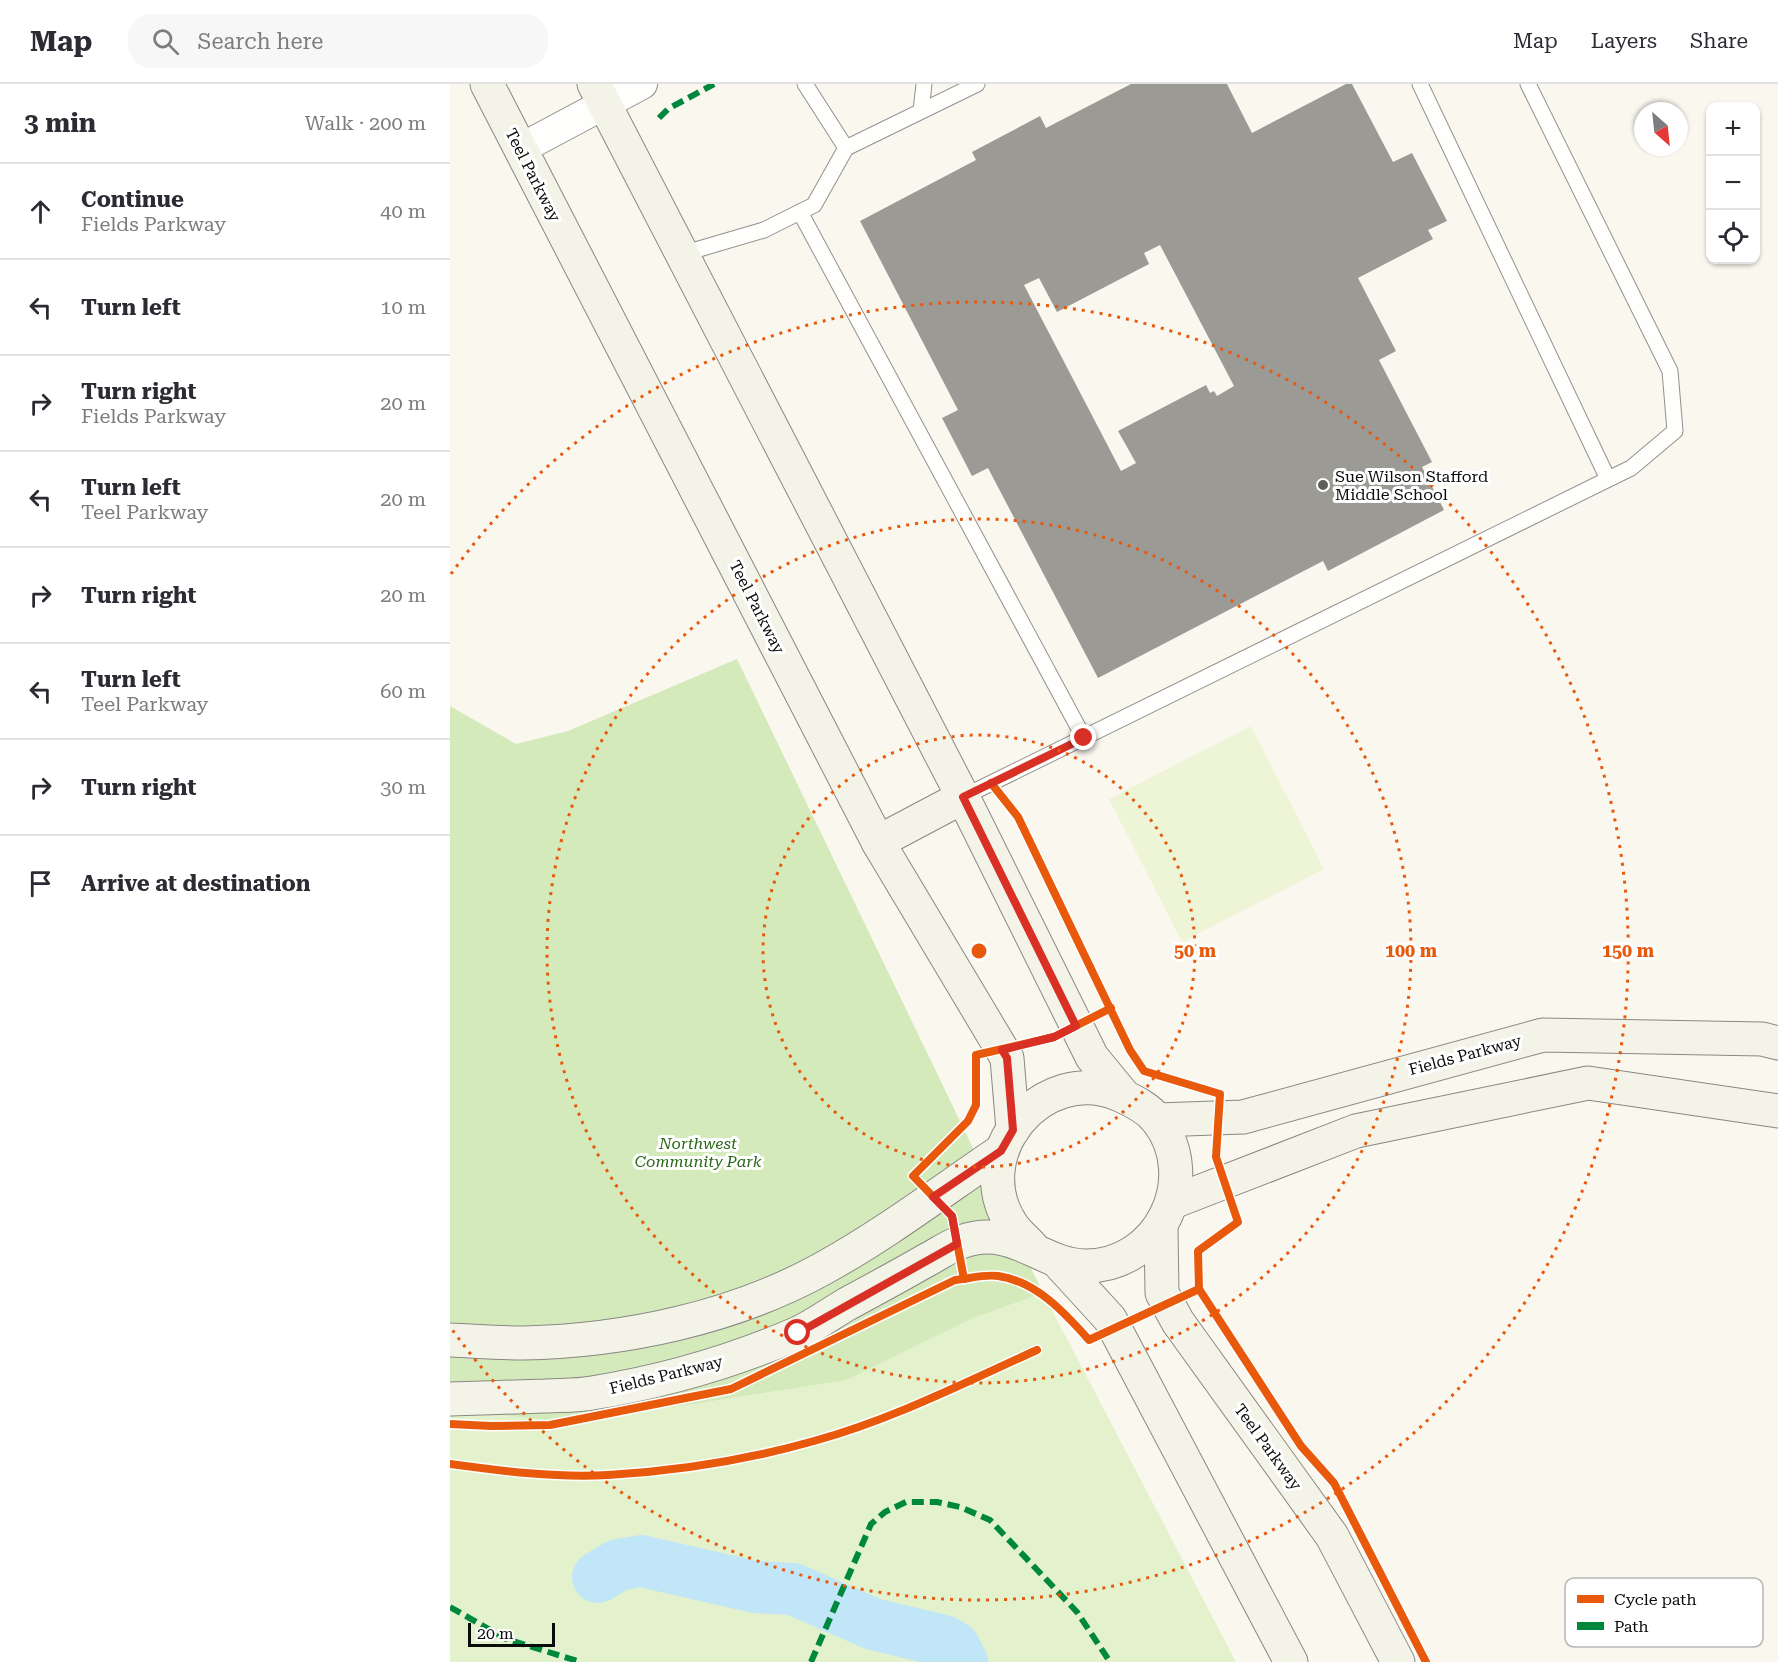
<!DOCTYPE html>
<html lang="en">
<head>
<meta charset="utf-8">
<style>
  :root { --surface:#fff; --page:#f7f7f7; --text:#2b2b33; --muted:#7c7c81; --line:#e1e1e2 }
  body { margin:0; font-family:"Roboto Serif",serif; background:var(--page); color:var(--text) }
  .controls { position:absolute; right:18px; top:18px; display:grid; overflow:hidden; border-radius:12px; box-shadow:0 2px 4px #0004 }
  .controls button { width:54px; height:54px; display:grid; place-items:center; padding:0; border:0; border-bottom:2px solid var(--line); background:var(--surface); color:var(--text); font:30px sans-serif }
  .compass { position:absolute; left:1184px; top:18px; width:54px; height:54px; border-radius:50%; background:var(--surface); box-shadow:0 2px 4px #0004; rotate:153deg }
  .scale { position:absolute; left:18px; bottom:15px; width:87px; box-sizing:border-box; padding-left:6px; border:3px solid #0b0b0b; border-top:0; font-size:16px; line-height:21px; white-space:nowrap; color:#0b0b0b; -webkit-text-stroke:4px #fff; paint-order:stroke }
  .stop { position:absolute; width:18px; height:18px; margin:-14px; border:4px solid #d93025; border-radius:50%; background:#fff }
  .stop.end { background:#d93025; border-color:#fff; box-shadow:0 2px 6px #0008 }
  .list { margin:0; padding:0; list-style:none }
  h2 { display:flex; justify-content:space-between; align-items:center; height:78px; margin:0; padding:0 24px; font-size:26px }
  h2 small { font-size:20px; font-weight:400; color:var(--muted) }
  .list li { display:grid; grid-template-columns:39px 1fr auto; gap:18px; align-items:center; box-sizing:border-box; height:96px; padding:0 24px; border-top:2px solid var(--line) }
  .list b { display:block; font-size:22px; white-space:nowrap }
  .list p { margin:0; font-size:20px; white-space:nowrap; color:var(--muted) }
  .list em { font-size:20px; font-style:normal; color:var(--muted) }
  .icon { flex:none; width:33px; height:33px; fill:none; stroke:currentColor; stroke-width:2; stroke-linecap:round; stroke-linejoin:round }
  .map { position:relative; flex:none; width:1328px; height:1578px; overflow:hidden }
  header { display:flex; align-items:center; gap:36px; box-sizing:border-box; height:84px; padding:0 30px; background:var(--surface); border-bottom:2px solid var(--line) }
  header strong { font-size:28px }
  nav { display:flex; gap:33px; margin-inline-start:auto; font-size:21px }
  .search { width:420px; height:54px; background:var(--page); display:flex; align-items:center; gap:15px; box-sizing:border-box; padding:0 21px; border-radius:24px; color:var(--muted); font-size:22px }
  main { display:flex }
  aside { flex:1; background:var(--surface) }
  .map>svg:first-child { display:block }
  .green { fill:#e3f2cc }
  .forest { fill:#d4eaba }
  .pitch { fill:#edf5d6 }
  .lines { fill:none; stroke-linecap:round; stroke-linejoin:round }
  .river { stroke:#c1e6f8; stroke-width:52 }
  .building { fill:#9c9a95; fill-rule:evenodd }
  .lane-casing { stroke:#93918e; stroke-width:17 }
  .street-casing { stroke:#93918e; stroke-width:32 }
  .secondary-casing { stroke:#898884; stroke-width:35 }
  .lane { stroke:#fefefd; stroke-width:15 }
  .street { stroke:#fefefd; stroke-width:30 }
  .secondary { stroke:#f4f3e8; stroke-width:33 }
  .quiet { stroke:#00873e; stroke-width:6; stroke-dasharray:12 6; stroke-linecap:butt }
  .cycleway-casing { stroke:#fff; stroke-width:11 }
  .cycleway { stroke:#e8590c; stroke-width:8 }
  .route { stroke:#d93025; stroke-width:8 }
  .ring { fill:none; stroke:#e8590c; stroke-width:3; stroke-dasharray:3 6 }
  .poi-dot { fill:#5f5e5b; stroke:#fff; stroke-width:2 }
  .labels { text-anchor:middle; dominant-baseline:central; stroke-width:6; stroke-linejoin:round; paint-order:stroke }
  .street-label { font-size:16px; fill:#0b0b0b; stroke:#fff }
  .poi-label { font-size:16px; fill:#0b0b0b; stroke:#fff; text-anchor:start }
  .park-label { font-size:16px; font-style:italic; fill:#296816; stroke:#fff }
  .key { fill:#fff; stroke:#b6b6b6; stroke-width:1.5 }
  .key-label { font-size:16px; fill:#0b0b0b }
  .centre { fill:#e8590c; stroke:#fff; stroke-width:3 }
  .ring-label { font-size:18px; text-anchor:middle; font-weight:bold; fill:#e8590c; stroke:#fff; stroke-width:6; stroke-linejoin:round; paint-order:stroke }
</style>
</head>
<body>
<header>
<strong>Map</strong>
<div class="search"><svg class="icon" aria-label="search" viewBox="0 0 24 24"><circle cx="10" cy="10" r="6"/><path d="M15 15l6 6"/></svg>Search here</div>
<nav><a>Map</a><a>Layers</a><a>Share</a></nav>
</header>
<main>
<aside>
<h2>3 min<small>Walk · 200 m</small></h2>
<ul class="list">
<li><svg class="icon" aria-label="ahead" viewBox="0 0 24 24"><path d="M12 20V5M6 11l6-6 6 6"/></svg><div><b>Continue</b><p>Fields Parkway</p></div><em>40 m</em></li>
<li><svg class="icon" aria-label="left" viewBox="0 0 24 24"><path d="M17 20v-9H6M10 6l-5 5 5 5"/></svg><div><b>Turn left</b></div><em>10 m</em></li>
<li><svg class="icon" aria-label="right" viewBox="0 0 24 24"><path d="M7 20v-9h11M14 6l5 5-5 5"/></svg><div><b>Turn right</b><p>Fields Parkway</p></div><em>20 m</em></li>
<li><svg class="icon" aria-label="left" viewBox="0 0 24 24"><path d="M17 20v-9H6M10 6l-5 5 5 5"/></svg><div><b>Turn left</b><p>Teel Parkway</p></div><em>20 m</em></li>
<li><svg class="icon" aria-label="right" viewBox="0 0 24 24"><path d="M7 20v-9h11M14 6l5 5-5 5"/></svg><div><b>Turn right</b></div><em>20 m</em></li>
<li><svg class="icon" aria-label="left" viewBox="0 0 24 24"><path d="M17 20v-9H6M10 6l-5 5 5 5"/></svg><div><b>Turn left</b><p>Teel Parkway</p></div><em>60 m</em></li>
<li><svg class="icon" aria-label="right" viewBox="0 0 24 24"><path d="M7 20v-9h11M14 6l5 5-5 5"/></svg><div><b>Turn right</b></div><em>30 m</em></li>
<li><svg class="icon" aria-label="arrive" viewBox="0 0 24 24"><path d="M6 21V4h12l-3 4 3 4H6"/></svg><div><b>Arrive at destination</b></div></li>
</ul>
</aside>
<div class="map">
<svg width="1328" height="1578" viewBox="0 0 1328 1578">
  <rect width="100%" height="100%" fill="#faf7ef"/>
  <!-- green -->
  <path class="green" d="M593 1209 786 1578H0V1325L122 1339 397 1296 523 1234Z"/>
  <!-- forest -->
  <path class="forest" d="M287 575 593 1209 523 1234 397 1296 122 1339 0 1325V622L66 660 118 647Z"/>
  <!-- pitch -->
  <path class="pitch" d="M801 642 874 785 732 858 659 715Z"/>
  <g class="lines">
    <!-- river -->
    <path class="river" d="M148 1493 168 1481 191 1477 305 1503 343 1505 423 1540 494 1557 504 1563 512 1578"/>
  </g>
  <!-- building -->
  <path class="building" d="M681 0H777L802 49 896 0H902L943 78 962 69 997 137 978 146 983 155 908 194 946 267 929 276 982 378 972 383 994 426 878 487 873 477 648 594 538 384 522 392 492 334 508 326 410 137 526 76 522 68 590 32 596 44ZM710 161 784 302 767 312 764 307 760 309 756 301 668 347 686 379 671 387 574 201 589 194 607 228 699 180 694 169Z"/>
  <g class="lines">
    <defs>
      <g id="lane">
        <path d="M355 0 396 64"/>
        <path d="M970 0 1158 395"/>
        <path d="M471 27 474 0"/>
        <path d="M350 128 634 654"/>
        <path d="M232 170 314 146 364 121 396 64 527 0"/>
        <path d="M513 713 1181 384 1225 347 1220 287 1078 0"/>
      </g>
      <path id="street" d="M70 65 192 0"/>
      <g id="secondary">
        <path d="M37 0 428 758 557 974 563 1046"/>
        <path d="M144 0 513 713 642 973 674 1012"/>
        <path d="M428 758 513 713"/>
        <path d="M707 1036 793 1033 1093 951 1312 955 1328 959"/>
        <path d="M723 1118 906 1047 1138 999 1328 1027"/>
        <path d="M711 1144 712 1209 728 1238 882 1452 948 1578"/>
        <path d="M607 1177 660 1235 841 1578"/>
        <path d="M0 1256C24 1257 49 1259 73 1259 174 1257 283 1234 372 1185 434 1151 492 1107 551 1067"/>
        <path d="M0 1315C32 1314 63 1313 95 1312 110 1311 127 1312 142 1309 211 1298 281 1278 346 1250 364 1242 380 1230 397 1220 423 1206 449 1192 475 1177 487 1171 499 1162 511 1158 563 1139 590 1181 635 1182 709 1183 752 1095 708 1037 698 1024 684 1017 670 1011 592 977 515 1071 562 1141 567 1149 576 1156 582 1163"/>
      </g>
    </defs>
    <!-- lane casing -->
    <use href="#lane" class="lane-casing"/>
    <!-- street casing -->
    <use href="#street" class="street-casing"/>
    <!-- secondary casing -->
    <use href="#secondary" class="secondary-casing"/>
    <!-- lane -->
    <use href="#lane" class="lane"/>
    <!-- street -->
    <use href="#street" class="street"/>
    <!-- secondary -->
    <use href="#secondary" class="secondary"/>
    <!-- quiet -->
    <g class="quiet">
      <path d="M209 34 218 25 264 0"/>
      <path d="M0 1523 56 1555 131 1578"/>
      <path d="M361 1578 421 1440 435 1428 456 1418H487L510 1423 540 1436 627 1528 660 1578"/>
    </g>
    <defs>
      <g id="cycleway">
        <path d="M541 699 568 733 680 966 694 987 770 1010 766 1073 788 1138 748 1167 749 1205 851 1362 884 1399 976 1578"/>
        <path d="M514 1195 502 1132 463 1092 518 1037 526 1021V971L604 953 661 924"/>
        <path d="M0 1340 41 1342 100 1341 281 1305 505 1196C518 1195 534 1190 548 1192 586 1197 615 1229 639 1256L749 1205"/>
        <path d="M0 1380C52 1387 106 1394 158 1391 228 1387 297 1376 364 1357 441 1336 514 1299 587 1266"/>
      </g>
    </defs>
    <!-- cycleway casing -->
    <use href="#cycleway" class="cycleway-casing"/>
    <!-- cycleway -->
    <use href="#cycleway" class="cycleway"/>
  </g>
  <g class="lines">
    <!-- route -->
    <path class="route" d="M348 1249 507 1160 502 1132 483 1113 551 1067 563 1046 557 974 552 966 604 953 626 942 513 713 634 654"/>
  </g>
  <!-- distance rings -->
  <g class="ring">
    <circle cx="529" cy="867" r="216"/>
    <circle cx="529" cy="867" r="432"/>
    <path d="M1 490A649 649 0 1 1 1 1244"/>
  </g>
  <!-- markers -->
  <circle class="poi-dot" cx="873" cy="401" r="6"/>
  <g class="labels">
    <!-- street labels -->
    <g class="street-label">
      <text transform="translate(83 91) rotate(63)">Teel Parkway</text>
      <text transform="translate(307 523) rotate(63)">Teel Parkway</text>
      <text transform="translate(1015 971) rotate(-15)">Fields Parkway</text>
      <text transform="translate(216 1291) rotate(-14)">Fields Parkway</text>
      <text transform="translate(818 1363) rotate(54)">Teel Parkway</text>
    </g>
    <!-- poi labels -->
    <g class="poi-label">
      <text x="885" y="392">Sue Wilson Stafford<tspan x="885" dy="18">Middle School</tspan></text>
    </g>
    <!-- park labels -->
    <g class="park-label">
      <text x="248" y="1059">Northwest<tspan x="248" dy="18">Community Park</tspan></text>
    </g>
  </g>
  <!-- legend -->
  <rect x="1115" y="1494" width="198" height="69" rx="9" class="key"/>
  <rect x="1127" y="1511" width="27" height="8" fill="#e8590c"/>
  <rect x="1127" y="1538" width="27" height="8" fill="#00873e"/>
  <g class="key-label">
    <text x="1164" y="1521">Cycle path</text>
    <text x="1164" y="1548">Path</text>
  </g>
  <circle cx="529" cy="867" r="9" class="centre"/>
  <g class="ring-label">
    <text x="745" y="873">50 m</text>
    <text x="961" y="873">100 m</text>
    <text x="1178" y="873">150 m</text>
  </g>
</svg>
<div class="controls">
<button>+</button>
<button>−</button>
<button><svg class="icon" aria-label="locate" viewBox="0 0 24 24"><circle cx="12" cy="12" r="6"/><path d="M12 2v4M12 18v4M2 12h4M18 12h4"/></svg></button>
</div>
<svg class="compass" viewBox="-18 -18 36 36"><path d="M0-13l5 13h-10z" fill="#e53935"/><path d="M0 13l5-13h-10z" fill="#7c7c81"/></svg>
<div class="scale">20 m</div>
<div class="stop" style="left:348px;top:1249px"></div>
<div class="stop end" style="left:634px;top:654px"></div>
</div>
</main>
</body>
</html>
